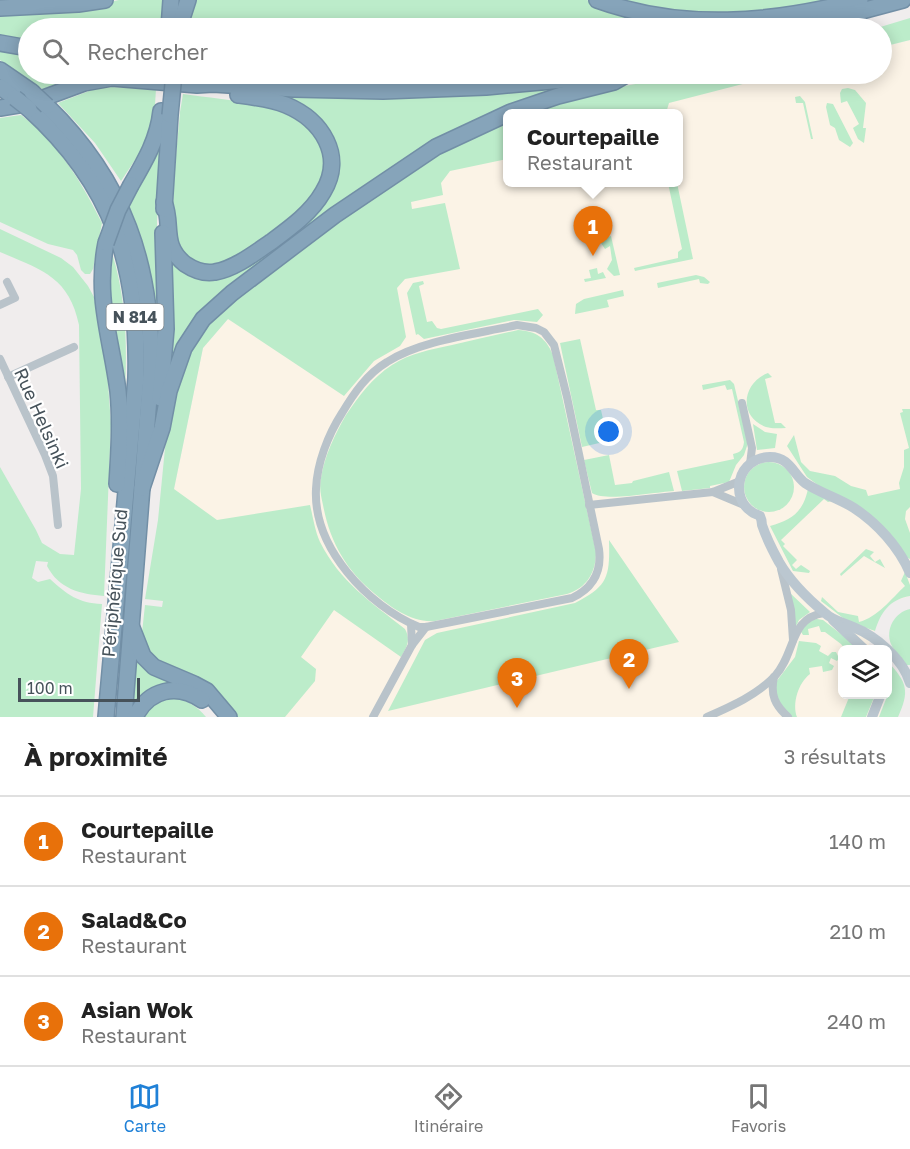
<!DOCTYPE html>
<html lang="fr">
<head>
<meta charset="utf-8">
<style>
  :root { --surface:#fff; --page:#f2f2f2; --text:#222; --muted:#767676; --line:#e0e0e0; --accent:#2081d7 }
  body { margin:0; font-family:"Golos Text",sans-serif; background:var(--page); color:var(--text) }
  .controls { position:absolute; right:18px; bottom:18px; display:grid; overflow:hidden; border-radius:9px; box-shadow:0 3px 15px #0003 }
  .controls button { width:54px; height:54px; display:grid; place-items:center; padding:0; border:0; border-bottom:2px solid var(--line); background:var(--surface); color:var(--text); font:30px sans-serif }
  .scale { position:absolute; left:18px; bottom:15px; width:122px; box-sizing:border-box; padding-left:6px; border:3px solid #46525a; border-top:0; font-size:16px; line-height:21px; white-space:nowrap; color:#46525a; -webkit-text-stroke:4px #fff; paint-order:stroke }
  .you { position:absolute; left:609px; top:432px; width:21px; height:21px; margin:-15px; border:4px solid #fff; border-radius:50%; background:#1a73e8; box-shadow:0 0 0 9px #1a73e833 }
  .badge { display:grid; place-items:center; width:39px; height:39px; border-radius:50%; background:var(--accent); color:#fff; font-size:20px; font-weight:700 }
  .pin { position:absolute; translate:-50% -50px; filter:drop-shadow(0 2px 3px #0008) }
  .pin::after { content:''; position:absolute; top:32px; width:21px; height:18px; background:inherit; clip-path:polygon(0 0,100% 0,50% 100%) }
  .popup { position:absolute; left:503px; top:109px; width:180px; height:78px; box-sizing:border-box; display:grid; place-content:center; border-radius:9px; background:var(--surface); filter:drop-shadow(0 2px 4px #0005); font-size:20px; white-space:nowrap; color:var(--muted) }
  .popup b { font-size:22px; color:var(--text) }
  .popup::after { content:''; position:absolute; left:50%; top:100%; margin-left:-12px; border:12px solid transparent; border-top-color:var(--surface) }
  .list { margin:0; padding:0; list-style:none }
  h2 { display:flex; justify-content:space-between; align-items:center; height:78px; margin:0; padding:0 24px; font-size:26px }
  h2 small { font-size:20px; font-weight:400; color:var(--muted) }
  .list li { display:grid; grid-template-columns:39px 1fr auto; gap:18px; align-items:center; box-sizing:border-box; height:90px; padding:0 24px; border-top:2px solid var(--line) }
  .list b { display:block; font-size:22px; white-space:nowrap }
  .list p { margin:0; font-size:20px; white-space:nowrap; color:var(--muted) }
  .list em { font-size:20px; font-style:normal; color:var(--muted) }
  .icon { flex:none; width:33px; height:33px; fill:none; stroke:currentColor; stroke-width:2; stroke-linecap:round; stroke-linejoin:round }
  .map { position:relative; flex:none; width:910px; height:717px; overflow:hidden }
  .search { position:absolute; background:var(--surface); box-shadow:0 3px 15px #0003; left:18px; right:18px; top:18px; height:66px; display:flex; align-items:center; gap:15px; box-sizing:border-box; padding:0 21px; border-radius:33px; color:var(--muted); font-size:22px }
  .sheet { height:348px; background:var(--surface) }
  nav { display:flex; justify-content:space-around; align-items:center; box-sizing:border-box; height:84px; border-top:2px solid var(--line); background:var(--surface); font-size:16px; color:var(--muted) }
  nav a { display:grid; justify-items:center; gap:3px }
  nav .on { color:var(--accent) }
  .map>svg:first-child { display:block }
  .commercial { fill:#fbf3e6 }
  .green { fill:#bcecca }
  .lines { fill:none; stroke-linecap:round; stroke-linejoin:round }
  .highway-casing { stroke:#728fa6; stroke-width:18 }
  .street { stroke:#b9c3ca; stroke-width:8 }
  .secondary { stroke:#bbc7d0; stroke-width:10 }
  .highway { stroke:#86a4ba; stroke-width:15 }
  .highway-bridge-casing { stroke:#728fa6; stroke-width:18; stroke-linecap:butt }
  .highway-bridge { stroke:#86a4ba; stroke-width:15 }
  .labels { text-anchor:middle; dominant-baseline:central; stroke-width:4.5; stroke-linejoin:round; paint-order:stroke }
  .shield { fill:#fff; stroke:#7e868c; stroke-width:1.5 }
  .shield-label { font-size:16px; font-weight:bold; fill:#46525a }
  .street-label { font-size:18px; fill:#46525a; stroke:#fff }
</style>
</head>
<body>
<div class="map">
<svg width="910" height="717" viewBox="0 0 910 717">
  <rect width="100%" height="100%" fill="#f0eded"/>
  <!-- commercial -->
  <path class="commercial" d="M910 40V596L893 601 882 611 869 644 872 649 842 650V694L886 695 879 717H273L174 489 203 348 228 319 344 222 507 140 508 182H678V113H624L782 74H882V47Z"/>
  <!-- green -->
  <g class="green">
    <path d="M119 0H164L163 28H28V41L0 35V12L78 9Z"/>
    <path d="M195 0H587L598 5 751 25 747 28H187Z"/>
    <path d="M619 0H832C797 8 761 14 725 15 693 16 650 8 619 0Z"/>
    <path d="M910 18V40L882 47V28H877Z"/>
    <path d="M0 49 28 54V74H92L45 91 0 60Z"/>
    <path d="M691 74H782L669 103 666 113H521L591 92Z"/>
    <path d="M112 87 156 89 154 120 141 151 121 181 95 143 58 103 94 89Z"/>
    <path d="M559 88 498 112 259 265 171 358V261L205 276 308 215 334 151 277 96C372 100 465 97 559 88Z"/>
    <path d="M848 88 855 90 866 103 863 128H866L864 143 858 139 853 128 859 124 847 101 841 103 840 93 842 89Z"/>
    <path d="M183 94C210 98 238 100 264 106 297 114 339 143 322 182 314 200 293 216 278 228 263 240 232 265 212 267 200 267 184 258 178 247 167 225 178 140 180 112Z"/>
    <path d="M800 96 805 102 813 139H811L803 103H796L795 97Z"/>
    <path d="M827 103 833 104 853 143 850 147 839 140 835 128 830 125 826 107Z"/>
    <path d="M167 106 157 221 158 351 137 232 127 203Z"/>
    <path d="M21 115C58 142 82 183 102 223L93 269 90 274H85L81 270 77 255 73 250 48 244 0 222V118Z"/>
    <path d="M507 119V159L450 171 441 183 443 195 411 202 412 209 445 203 460 269 405 279 397 288 406 337 400 346 374 361 344 396 228 319 203 348 174 489 217 520 310 505C313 517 315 531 320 542 340 582 371 602 405 629 411 640 407 647 401 657L334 610 301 657 316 669 315 681 285 717H235L154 661 141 642 145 605 162 607 163 601 145 599 158 520 166 438 182 362 203 328 222 309 403 172Z"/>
    <path d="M668 183H677L693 259 635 271 634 268 678 258V252L682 249Z"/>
    <path d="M0 229 61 258 73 267 88 286 94 297 107 370 111 424 104 596C80 594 59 589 47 566L48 562 36 561 32 578 38 582 50 579C68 595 78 603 102 604L93 717H0V467L36 530 42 543 60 554 74 555 81 489 79 325C69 277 42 270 0 252Z"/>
    <path d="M611 236 620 275 614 276 607 269 612 260 610 246 605 249 601 243 590 242V241Z"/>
    <path d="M110 247C129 302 127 359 124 416L110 315Z"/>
    <path d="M597 268 598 274 603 272 606 278 585 282 584 279 591 278 589 270Z"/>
    <path d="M696 275 704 277 710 282 708 284 700 283 699 279 658 288 657 283Z"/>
    <path d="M423 281 424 284 419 286 427 322 432 321 437 328 441 329 538 309 543 315 537 322 514 320 424 339 418 334 416 335 407 293 413 283Z"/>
    <path d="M623 290 624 296 607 300 609 307 575 314 576 304 584 299Z"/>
    <path d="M518 330C536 331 546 338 553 355L596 552C596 572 587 588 567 594L435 621C412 623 392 608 375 594 346 570 330 542 323 505 321 496 319 488 321 478 324 457 335 434 346 415 359 396 372 378 392 365 410 353 430 350 452 345 474 340 496 335 518 330Z"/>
    <path d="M580 339 596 410H601L608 441 582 447 560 343Z"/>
    <path d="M768 373 772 377 765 379 775 423H781L786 428C779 428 773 429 766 427 738 417 742 383 768 373Z"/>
    <path d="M730 380 734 384 748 443 744 455 736 465 729 482 710 486V488L682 491 677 471 734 459 733 454C741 452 743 450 744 442L732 389 727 390 725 385 703 390 702 385Z"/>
    <path d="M902 409H910V507L906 511 905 519 910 533V559L904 556 892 539 807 477 787 446 794 435 801 462 810 471 835 476 851 486 866 490 868 496 900 489 899 483 904 467V450L909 448 900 413 903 412Z"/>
    <path d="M753 424 765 432 777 434 775 448 757 450Z"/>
    <path d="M609 455 615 485 632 483 633 481 669 472 674 491C655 492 606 502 592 493L584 460Z"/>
    <circle cx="769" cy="487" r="25"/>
    <path d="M808 489 832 501 828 502 824 499 781 540 785 544 783 546 797 560 792 565 796 569 801 565 810 571 809 573 793 571 770 526C792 520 803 512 808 489Z"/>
    <path d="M609 540 679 642 388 711 425 640 437 633 575 603C608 586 610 577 609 540Z"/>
    <path d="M866 549 874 552 870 556 875 562 880 559 885 568 864 556 841 576 840 574Z"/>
    <path d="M905 572 910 585V596C889 600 881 612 875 631L847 621 821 601 822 597 838 612 858 616 859 622C878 617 891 599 905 586L901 581Z"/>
    <path d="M789 592 810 612 799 620 795 628Z"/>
    <path d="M910 609V665H905C901 659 894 651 891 644 885 629 895 612 910 609Z"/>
    <path d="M817 619 823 620 860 649H845L841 644 825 632H821L819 626 808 629 809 635H803L800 630 811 620Z"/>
    <path d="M799 641 816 643 821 646 819 651 828 656 832 652H836L839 658 837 661 831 658 829 663 834 666 832 670 823 672 822 666 809 668 810 674C798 683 792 704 797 717H792L781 707 775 693 776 682 795 657Z"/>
    <path d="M135 660H137L147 670 174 681 172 684H163L143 693 144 696 132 714Z"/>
    <path d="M888 662C907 682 910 691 898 717H879L888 694Z"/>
    <path d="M850 695H875L866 717H841Z"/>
    <path d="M170 697C185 699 196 705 206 717H141L149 706Z"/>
  </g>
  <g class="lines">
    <defs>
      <g id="highway">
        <path d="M597 0C683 31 772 23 860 0"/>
        <path d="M0 8 78 4 105 0"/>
        <path d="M169 28 171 0"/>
        <path d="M179 28 188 0"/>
        <path d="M798 28 903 0"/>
        <path d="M0 43 28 48"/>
        <path d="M0 70 32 92"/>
        <path d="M275 74 342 76 446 74"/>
        <path d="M0 87 15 98"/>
        <path d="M47 106C124 181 153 266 151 372L124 717"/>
        <path d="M0 108 30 103 84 83 112 78 197 85 213 84 293 89 383 91 486 87 597 77"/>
        <path d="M29 109C113 185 139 267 136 378L106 717"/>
        <path d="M131 185C145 161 158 139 161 111"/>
        <path d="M164 202C173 225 161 245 185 264 194 270 205 274 215 272 234 269 255 253 271 242 290 228 311 213 323 192 345 156 322 120 286 105 271 99 254 97 238 95"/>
        <path d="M164 209 170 115"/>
        <path d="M106 243C95 298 111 337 118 391 121 421 119 453 117 484"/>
        <path d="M160 398 166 329 163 233"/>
        <path d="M142 488 162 428 169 391 184 348 203 319 232 293 335 215 436 147 511 112 558 96 614 82 628 74"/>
        <path d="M132 628 143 656 154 667 194 684 207 691 229 717"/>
        <path d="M135 717C149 689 177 683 202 700"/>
      </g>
    </defs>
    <!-- highway casing -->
    <use href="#highway" class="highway-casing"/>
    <!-- street -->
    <g class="street">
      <path d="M0 305 15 298 7 282"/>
      <path d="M517 325 536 328 544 332 554 345 567 397 599 549C602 572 593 588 572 598L426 627H419C368 606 313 548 316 489 317 463 328 435 342 413 354 393 367 374 387 362 421 340 477 334 517 325Z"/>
      <path d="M0 359 45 455 53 476 58 525"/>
      <path d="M8 377 74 347"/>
      <path d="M742 403 752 448 750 464"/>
      <path d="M713 492 744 505"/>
      <path d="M589 505 713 492 740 481"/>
      <path d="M781 569 791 610 793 640"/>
      <path d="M411 624 412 645"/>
      <path d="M774 677C770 695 775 705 788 717"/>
      <path d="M373 717 412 645 426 627"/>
      <path d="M707 717C732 706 757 695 775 676 796 653 789 618 824 613"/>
    </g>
    <!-- secondary -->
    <g class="secondary">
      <path d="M910 573C899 547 877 523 854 508 838 498 820 493 805 483 793 474 790 457 770 457 756 457 743 466 740 480 737 492 741 505 752 512 754 514 757 514 760 516 761 518 762 523 762 525 766 537 773 551 779 562 790 581 808 599 825 613 833 621 843 622 853 627 876 636 903 659 910 683"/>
      <path d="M833 620 865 650"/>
      <path d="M872 717 881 694"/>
    </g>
    <!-- highway -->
    <use href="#highway" class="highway"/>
    <defs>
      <g id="highway-bridge">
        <path d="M32 92 47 106"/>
        <path d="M15 98 29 109"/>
        <path d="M170 115 174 74"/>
        <path d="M106 243 118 210 131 185"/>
      </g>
    </defs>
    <!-- highway-bridge casing -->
    <use href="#highway-bridge" class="highway-bridge-casing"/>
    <!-- highway-bridge -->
    <use href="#highway-bridge" class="highway-bridge"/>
  </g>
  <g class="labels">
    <!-- shield labels -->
    <rect class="shield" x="106.5" y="304" width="57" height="26" rx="4.5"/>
    <g class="shield-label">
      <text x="135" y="317">N 814</text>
    </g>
    <!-- street labels -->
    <g class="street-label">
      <text transform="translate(42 418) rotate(66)">Rue Helsinki</text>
      <text transform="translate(114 583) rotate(-85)">Périphérique Sud</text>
    </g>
  </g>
</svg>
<div class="controls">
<button><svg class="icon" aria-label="layers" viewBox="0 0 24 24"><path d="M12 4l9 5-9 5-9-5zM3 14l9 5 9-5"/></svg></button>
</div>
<div class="scale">100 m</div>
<div class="you"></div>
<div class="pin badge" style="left:593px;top:256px;background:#e8710a">1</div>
<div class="popup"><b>Courtepaille</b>Restaurant</div>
<div class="pin badge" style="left:629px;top:689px;background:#e8710a">2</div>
<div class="pin badge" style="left:517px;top:708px;background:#e8710a">3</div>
<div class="search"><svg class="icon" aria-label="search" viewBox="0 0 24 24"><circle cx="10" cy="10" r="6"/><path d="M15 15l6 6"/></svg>Rechercher</div>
</div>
<section class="sheet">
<h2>À proximité<small>3 résultats</small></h2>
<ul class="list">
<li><span class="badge" style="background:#e8710a">1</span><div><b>Courtepaille</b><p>Restaurant</p></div><em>140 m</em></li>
<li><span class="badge" style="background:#e8710a">2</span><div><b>Salad&amp;Co</b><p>Restaurant</p></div><em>210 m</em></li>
<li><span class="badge" style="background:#e8710a">3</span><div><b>Asian Wok</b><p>Restaurant</p></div><em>240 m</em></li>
</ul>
</section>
<nav>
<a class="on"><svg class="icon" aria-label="map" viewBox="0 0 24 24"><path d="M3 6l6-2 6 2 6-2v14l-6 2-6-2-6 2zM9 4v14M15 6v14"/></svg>Carte</a>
<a><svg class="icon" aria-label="directions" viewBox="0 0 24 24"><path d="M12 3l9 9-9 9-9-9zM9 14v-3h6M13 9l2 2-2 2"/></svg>Itinéraire</a>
<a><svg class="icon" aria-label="saved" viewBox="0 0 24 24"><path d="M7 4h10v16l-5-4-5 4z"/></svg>Favoris</a>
</nav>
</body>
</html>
